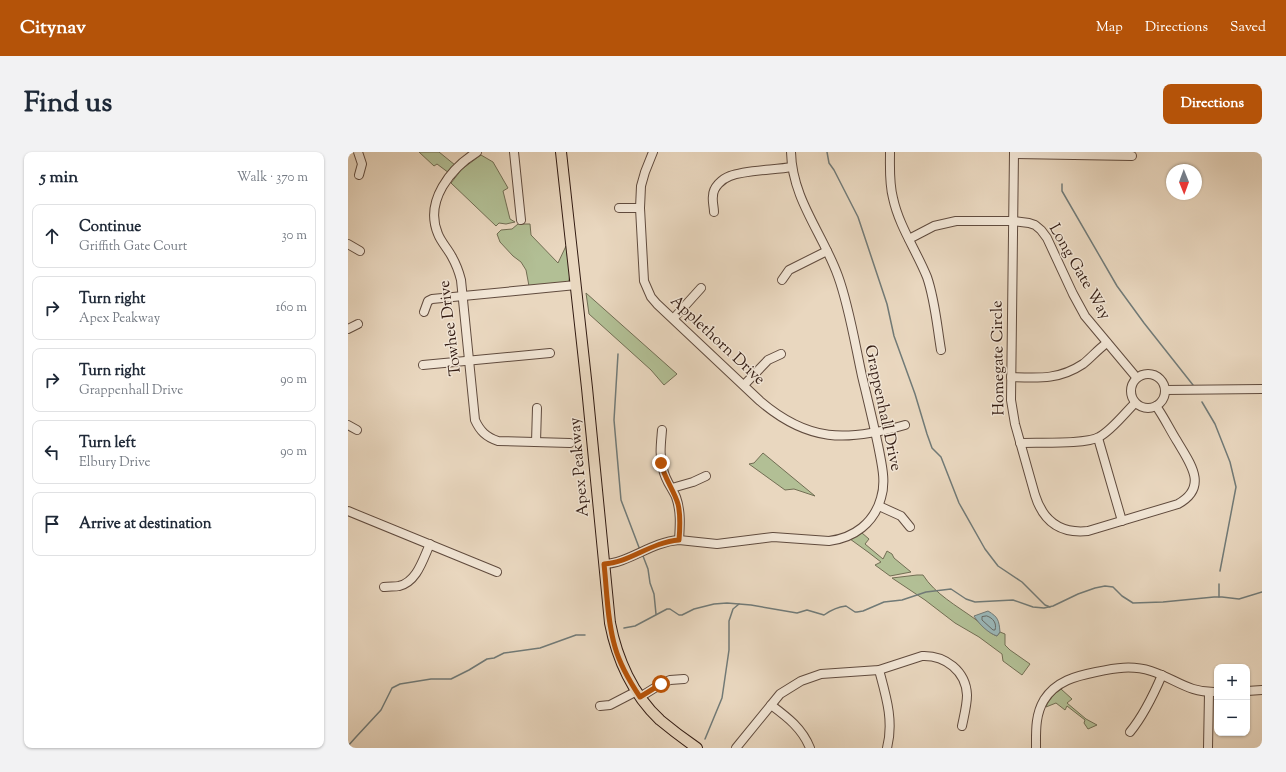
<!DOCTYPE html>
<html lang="en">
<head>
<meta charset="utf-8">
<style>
  :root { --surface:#fff; --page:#f2f2f3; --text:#1f2937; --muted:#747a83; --line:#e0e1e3; --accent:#b45309 }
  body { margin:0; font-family:"Sorts Mill Goudy",serif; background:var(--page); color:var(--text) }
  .controls { position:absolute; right:12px; bottom:12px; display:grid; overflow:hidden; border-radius:8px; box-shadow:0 1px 3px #0004 }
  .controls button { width:36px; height:36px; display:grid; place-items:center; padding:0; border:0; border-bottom:1px solid var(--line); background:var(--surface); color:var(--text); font:20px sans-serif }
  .compass { position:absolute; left:818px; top:12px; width:36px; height:36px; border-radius:50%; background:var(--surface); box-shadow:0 1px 3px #0004; rotate:179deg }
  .stop { position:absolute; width:12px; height:12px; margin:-9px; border:3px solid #b45309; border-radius:50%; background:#fff }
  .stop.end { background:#b45309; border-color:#fff; box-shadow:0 1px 4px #0008 }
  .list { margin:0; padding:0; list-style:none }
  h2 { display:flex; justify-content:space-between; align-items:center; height:52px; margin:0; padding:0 16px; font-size:17px }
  h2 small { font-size:13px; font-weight:400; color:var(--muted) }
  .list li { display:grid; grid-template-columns:26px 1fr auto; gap:12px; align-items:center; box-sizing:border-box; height:64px; margin:0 8px 8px; padding:0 8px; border:1px solid var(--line); border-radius:8px }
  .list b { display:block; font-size:15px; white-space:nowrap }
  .list p { margin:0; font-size:13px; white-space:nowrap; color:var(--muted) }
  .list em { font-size:13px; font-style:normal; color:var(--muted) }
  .icon { flex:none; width:22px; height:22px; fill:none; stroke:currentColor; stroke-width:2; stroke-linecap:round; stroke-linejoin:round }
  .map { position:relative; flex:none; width:914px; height:596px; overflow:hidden; border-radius:8px }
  header { display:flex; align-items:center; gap:24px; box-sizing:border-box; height:56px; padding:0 20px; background:var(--accent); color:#fff }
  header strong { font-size:19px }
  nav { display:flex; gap:22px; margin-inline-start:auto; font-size:14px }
  .intro { display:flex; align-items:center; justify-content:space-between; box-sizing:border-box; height:96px; padding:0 24px }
  h1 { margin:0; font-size:28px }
  .button { padding:10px 18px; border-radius:8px; background:var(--accent); color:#fff; font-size:14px; font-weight:700 }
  main { display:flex; gap:24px; padding:0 24px }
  aside { flex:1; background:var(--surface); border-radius:8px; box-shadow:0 1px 3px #0004 }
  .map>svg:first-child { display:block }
  .green { fill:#b2bf95; stroke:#726e54 }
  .water { fill:#9ab8ba; stroke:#717a77 }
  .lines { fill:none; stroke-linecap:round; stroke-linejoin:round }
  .shore { stroke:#666a66; stroke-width:1 }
  .stream { stroke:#717a77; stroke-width:1.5 }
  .minor-casing { stroke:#604b3e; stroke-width:10 }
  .major-casing { stroke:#331c13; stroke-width:12 }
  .minor { stroke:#f1e5d5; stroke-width:8 }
  .major { stroke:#e9d7bf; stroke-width:10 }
  .route { stroke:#b45309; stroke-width:5 }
  .labels { text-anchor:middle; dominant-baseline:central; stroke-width:3; stroke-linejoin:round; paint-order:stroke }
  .street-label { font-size:16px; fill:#331c13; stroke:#f1e5d5 }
</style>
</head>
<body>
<header>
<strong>Citynav</strong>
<nav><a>Map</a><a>Directions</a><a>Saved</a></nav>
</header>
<div class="intro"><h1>Find us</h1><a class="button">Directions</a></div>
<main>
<aside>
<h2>5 min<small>Walk · 370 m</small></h2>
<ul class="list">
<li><svg class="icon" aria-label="ahead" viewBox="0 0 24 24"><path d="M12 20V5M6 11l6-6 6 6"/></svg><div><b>Continue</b><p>Griffith Gate Court</p></div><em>30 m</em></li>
<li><svg class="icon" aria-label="right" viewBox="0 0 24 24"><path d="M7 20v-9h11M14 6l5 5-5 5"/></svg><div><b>Turn right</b><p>Apex Peakway</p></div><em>160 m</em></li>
<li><svg class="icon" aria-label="right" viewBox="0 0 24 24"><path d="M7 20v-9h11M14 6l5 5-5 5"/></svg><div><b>Turn right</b><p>Grappenhall Drive</p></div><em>90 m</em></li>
<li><svg class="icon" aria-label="left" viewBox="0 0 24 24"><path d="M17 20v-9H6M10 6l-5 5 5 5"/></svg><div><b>Turn left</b><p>Elbury Drive</p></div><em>90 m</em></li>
<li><svg class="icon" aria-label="arrive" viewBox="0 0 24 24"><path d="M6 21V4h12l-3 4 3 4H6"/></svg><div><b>Arrive at destination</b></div></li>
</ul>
</aside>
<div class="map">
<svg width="914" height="596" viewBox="0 0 914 596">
  <rect width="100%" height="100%" fill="#e9d7bf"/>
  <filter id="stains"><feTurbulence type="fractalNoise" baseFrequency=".005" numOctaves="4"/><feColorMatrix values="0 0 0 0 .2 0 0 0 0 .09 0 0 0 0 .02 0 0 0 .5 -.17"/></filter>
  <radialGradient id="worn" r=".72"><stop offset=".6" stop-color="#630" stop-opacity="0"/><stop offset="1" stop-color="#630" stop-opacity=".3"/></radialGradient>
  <!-- green -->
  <g class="green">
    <path d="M71 0H91L107 13 101 21 89 12 86 14Z"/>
    <path d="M133 3 145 10 160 36 155 39 162 67 167 70 158 72 151 71 148 74 103 31 114 17Z"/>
    <path d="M170 72H182L183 83 210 111 218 94C219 106 223 117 221 129L215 132 181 134 178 118 173 110 165 104 152 90 149 82 153 78 164 77Z"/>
    <path d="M238 141 329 222 316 233 303 218 241 162Z"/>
    <path d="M415 301 467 344 446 337 437 338 401 312 406 311Z"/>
    <path d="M514 381 521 387 517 392 535 407 539 399 544 402 546 406 563 420 542 424 527 413 533 410 520 400 502 387Z"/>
    <path d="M569 423H575C587 442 609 454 627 467 635 473 640 481 649 484L652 480 657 482V493L662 498 682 512 674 523 655 509 654 502 631 485 607 471 577 448 544 426Z"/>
    <path d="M713 537 724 547 719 551 738 567 749 573 740 577 736 571 737 568 719 554 717 558 708 551 698 555C701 547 706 542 713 537Z"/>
  </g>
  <!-- water -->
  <path class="water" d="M640 459C650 465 651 468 652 480L649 484C640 481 631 472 626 464Z"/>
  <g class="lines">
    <!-- shore -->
    <path class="shore" d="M639 464C645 466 649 471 647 478H645L634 468V465Z"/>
    <!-- stream -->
    <g class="stream">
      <path d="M479 0 481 11 486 18 510 65 539 152 546 184 567 242 579 282 584 296 593 305 611 351 637 397 650 414 674 430 697 453 702 455"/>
      <path d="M714 32V39L769 134 796 171 845 233"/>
      <path d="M270 202 266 268 273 348 292 398"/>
      <path d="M854 250 867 272 882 310 888 335 872 419"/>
      <path d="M295 404 300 417 302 431 306 442 308 462"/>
      <path d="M871 432V445"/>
      <path d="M276 476 287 474 319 457H322L331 463H334L346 457 366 452 379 451 403 453 449 461 459 458 476 463C483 458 489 455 498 454L507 460H509L515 459 536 450 554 448 578 440 603 437 618 447 627 450 665 448 685 455 696 456 705 454 730 442 747 436 757 434 765 435 774 444 785 451 815 450 866 445H874L891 447 914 440"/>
      <path d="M357 587 374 546 381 498V469L385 457 391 452"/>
      <path d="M0 594 8 585 33 558 44 536 52 532 83 527H103L121 518 139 507 146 506 156 501 192 496 228 483H237"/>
    </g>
    <defs>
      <g id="minor">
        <path d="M10 0 14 12 11 23"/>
        <path d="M129 0C103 16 76 49 90 82 93 90 100 97 104 105 108 112 111 120 113 128L127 268C132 279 138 285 150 289L222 291"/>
        <path d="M166 0 173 68"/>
        <path d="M305 0 297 20 293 34 292 56 296 129 303 145 309 152 412 249C460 290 498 290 557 273"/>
        <path d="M542 0C542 15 541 31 545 46 551 74 568 98 579 125 587 148 589 174 593 198"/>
        <path d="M666 0 663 248 667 272 687 343C695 369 712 382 740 379L830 352C861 335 842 311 829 289 822 278 816 265 808 254"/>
        <path d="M666 2 784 4"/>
        <path d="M271 56H292"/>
        <path d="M366 60C366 55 364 49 365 44 365 35 374 27 382 24 398 18 426 18 444 15"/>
        <path d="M561 87 586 74 608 69H665L681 71 687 73 693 78 699 86 725 142 737 164 788 225"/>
        <path d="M0 92 12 99"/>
        <path d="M434 128 441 118 479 99"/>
        <path d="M76 160 80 149 84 147 228 133"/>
        <path d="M326 166 353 136"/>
        <path d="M0 177 10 172"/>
        <path d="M75 213 202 201"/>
        <circle cx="800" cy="239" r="17"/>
        <path d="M663 225C690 226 711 228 735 212 743 206 750 197 759 191"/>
        <path d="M396 233 420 208 433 202"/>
        <path d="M817 238 914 237"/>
        <path d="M0 273 9 278"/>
        <path d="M314 278C313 291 311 304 315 317 317 328 324 336 328 345 333 359 332 373 331 388"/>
        <path d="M750 286 774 369"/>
        <path d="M188 290 189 256"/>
        <path d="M672 291C690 290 737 293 751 285 763 279 777 261 787 251"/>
        <path d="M324 336 345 330 358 324"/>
        <path d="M531 354 553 364 562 375"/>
        <path d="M0 359 149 420"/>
        <path d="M256 412C281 411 303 390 331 388L369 392 425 385 481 389C506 386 526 371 533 346 538 330 534 314 531 298 526 273 520 249 514 224 507 192 501 154 490 124 475 82 444 47 443 0"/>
        <path d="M36 435C41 434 47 435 51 434 69 430 75 407 82 392"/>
        <path d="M531 518C538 544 546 569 539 596"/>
        <path d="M899 539 914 538"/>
        <path d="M292 545 313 532 322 528 336 527"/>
        <path d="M423 553C439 565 454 576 462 596"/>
        <path d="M252 554 262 553 289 539"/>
        <path d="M782 580C796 563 805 544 814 523"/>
        <path d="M388 596 432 542 453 529 473 522 531 518 574 504C597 503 618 519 619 543 619 553 616 564 614 574"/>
        <path d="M688 596C688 580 687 563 696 548 708 529 728 524 748 520 767 516 784 513 803 519 828 527 840 541 869 540"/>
        <path d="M860 596 861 541"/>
      </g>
      <path id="major" d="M213 0 239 236 262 471C269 507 285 543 312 568 324 578 336 587 349 596"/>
    </defs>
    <!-- minor casing -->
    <use href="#minor" class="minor-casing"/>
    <!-- major casing -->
    <use href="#major" class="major-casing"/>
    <!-- minor -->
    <use href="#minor" class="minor"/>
    <!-- major -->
    <use href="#major" class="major"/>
  </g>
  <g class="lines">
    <!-- route -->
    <path class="route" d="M313 311C316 326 326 338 330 352 333 364 332 376 331 388 303 390 281 411 256 412 259 439 259 468 267 495 272 513 282 530 292 545L313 532"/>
  </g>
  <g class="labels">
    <!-- street labels -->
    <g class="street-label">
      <text transform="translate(731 120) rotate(60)">Long Gate Way</text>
      <text transform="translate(103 176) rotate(-97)">Towhee Drive</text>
      <text transform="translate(369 189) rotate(43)">Applethorn Drive</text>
      <text transform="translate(651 206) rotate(-91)">Homegate Circle</text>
      <text transform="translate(534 256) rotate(78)">Grappenhall Drive</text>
      <text transform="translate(232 315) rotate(-95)">Apex Peakway</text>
    </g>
  </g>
  <rect width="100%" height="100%" filter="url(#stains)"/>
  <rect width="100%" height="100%" fill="url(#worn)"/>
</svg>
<div class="controls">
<button>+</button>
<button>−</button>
</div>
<svg class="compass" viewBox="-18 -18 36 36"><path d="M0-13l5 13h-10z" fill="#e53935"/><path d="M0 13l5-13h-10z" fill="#747a83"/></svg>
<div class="stop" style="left:313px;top:532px"></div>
<div class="stop end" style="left:313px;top:311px"></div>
</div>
</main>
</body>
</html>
